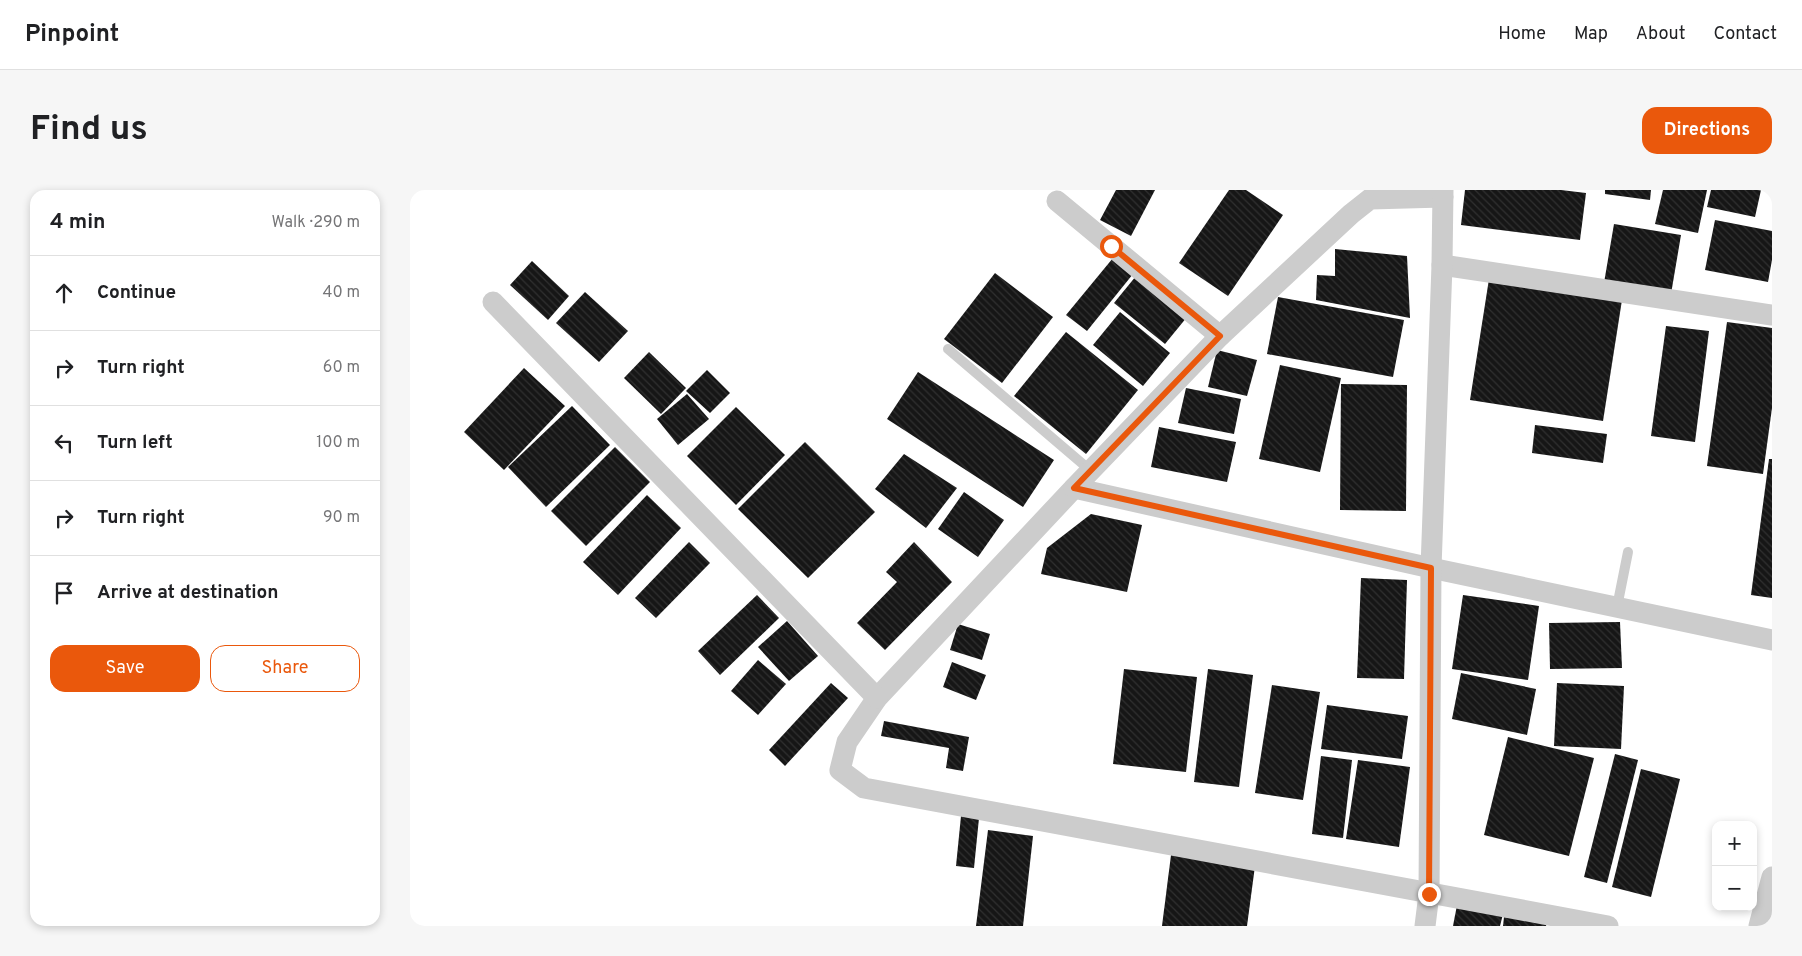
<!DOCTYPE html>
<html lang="en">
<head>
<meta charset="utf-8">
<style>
  :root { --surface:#fff; --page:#f6f6f6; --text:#202124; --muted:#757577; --line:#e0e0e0; --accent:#ea580c }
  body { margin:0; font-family:Overpass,sans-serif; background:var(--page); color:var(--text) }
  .controls { position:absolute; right:15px; bottom:15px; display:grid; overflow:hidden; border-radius:10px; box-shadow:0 2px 8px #0003 }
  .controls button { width:45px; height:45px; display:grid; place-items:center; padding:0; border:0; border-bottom:1px solid var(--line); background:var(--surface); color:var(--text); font:25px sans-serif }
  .stop { position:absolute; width:15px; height:15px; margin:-11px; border:4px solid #ea580c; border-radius:50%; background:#fff }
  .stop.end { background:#ea580c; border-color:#fff; box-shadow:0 1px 5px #0008 }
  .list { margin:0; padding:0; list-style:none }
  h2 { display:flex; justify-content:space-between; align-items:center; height:65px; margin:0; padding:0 20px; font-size:21px }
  h2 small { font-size:16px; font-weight:400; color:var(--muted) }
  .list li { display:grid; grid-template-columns:32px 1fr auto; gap:15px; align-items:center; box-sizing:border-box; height:75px; padding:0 20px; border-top:1px solid var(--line) }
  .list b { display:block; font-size:19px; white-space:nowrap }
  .list em { font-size:16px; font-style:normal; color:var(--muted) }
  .actions { display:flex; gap:10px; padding:15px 20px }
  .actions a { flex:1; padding:11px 0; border:1px solid var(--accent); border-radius:15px; text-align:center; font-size:18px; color:var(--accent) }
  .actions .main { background:var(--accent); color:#fff }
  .icon { flex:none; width:28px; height:28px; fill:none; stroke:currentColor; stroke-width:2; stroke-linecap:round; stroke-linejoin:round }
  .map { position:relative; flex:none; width:1362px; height:736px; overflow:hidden; border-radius:15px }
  header { display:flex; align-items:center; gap:30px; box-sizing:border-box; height:70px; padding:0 25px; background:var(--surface); border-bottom:1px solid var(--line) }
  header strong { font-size:24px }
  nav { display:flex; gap:28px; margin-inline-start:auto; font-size:18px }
  .intro { display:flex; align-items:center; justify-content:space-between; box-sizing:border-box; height:120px; padding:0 30px }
  h1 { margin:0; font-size:35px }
  .button { padding:12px 22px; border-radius:15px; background:var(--accent); color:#fff; font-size:18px; font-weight:700 }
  main { display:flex; gap:30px; padding:0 30px }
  aside { flex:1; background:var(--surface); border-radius:15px; box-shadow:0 2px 8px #0003 }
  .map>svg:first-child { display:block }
  .building { fill:url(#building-back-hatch) }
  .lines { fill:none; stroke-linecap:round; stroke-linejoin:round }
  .lane { stroke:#ccc; stroke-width:10 }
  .street { stroke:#ccc; stroke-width:21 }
  .route { stroke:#ea580c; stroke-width:6 }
</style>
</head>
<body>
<header>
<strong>Pinpoint</strong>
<nav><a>Home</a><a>Map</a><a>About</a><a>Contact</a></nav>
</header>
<div class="intro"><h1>Find us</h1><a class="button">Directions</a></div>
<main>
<aside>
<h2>4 min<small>Walk · 290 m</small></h2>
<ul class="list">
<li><svg class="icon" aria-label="ahead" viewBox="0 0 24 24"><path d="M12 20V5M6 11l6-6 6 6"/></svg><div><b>Continue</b></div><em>40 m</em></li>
<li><svg class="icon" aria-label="right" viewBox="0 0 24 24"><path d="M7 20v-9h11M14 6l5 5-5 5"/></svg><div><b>Turn right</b></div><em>60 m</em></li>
<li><svg class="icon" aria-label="left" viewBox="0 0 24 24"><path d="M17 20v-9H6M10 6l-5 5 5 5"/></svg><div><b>Turn left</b></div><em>100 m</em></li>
<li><svg class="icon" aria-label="right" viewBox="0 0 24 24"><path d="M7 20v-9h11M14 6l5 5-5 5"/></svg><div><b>Turn right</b></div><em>90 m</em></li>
<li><svg class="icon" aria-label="arrive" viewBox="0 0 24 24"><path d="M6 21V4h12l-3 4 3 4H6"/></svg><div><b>Arrive at destination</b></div></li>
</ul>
<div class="actions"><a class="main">Save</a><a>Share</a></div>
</aside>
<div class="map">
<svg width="1362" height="736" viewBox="0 0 1362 736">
  <defs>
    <pattern id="building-back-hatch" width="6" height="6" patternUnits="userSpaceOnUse" patternTransform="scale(1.25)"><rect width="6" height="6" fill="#161616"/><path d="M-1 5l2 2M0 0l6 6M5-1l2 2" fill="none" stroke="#303030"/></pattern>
  </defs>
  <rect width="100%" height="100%" fill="#fff"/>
  <!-- building -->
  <g class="building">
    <path d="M706 0H745L721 46 690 30Z"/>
    <path d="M819 0H836L873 25 818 106 769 73Z"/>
    <path d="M1055 0H1151L1176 3 1170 50 1051 35Z"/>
    <path d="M1195 0H1241L1240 10 1195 4Z"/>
    <path d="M1253 0H1297L1288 43 1245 34Z"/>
    <path d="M1301 0H1351L1345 27 1297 17Z"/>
    <path d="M1305 30 1362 41V70L1358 92 1295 80Z"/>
    <path d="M1204 34 1271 45 1261 104 1194 93Z"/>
    <path d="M925 59 997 66 1000 128 906 110 907 85 925 86Z"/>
    <path d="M703 68 723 84 677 141 656 125Z"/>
    <path d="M122 71 159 106 138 130 100 95Z"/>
    <path d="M585 83 643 127 592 193 534 149Z"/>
    <path d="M726 86 777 127 755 154 704 113Z"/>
    <path d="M1079 89 1212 110 1193 231 1060 210Z"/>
    <path d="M175 102 218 141 189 172 146 133Z"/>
    <path d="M868 107 994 130 983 187 857 164Z"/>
    <path d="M710 122 760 163 733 196 683 155Z"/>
    <path d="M1317 132 1362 138V218L1353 284 1297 276Z"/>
    <path d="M1256 136 1299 141 1285 252 1241 246Z"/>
    <path d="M656 142 728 200 676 264 604 206Z"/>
    <path d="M807 160 847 170 837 206 798 197Z"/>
    <path d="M239 162 276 198 251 224 214 188Z"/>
    <path d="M870 175 931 188 910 282 849 269Z"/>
    <path d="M114 178 155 216 94 280 54 242Z"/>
    <path d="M297 180 320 203 300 223 276 201Z"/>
    <path d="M508 182 644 270 613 317 477 229Z"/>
    <path d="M931 194 997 195 996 321 930 320Z"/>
    <path d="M776 198 831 209 824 244 768 233Z"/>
    <path d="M277 204 299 229 268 255 247 229Z"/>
    <path d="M162 216 200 255 136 317 98 277Z"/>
    <path d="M326 217 375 265 326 315 277 266Z"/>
    <path d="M1125 235 1197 244 1193 273 1122 263Z"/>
    <path d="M749 237 826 252 817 292 741 277Z"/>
    <path d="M395 252 465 322 398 388 328 319Z"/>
    <path d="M205 257 240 292 176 356 141 321Z"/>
    <path d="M494 264 547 298 516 338 465 299Z"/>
    <path d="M1359 269H1362V408L1341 405Z"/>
    <path d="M554 302 594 330 568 367 528 339Z"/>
    <path d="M237 305 271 338 208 405 173 372Z"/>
    <path d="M681 324 732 335 717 402 631 384 637 358Z"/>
    <path d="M279 352 300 373 246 428 225 408Z"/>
    <path d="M504 352 542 392 475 460 447 433 487 392 476 382Z"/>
    <path d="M951 388 997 390 994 489 947 488Z"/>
    <path d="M347 405 369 428 310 485 288 461Z"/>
    <path d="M1053 405 1129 416 1118 490 1042 479Z"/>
    <path d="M377 431 408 466 379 491 348 457Z"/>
    <path d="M1210 432 1212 478 1140 479 1139 433Z"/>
    <path d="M548 434 580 444 572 470 540 460Z"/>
    <path d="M348 470 376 494 348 525 321 501Z"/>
    <path d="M542 472 576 485 566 510 533 497Z"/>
    <path d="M714 479 787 487 776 582 703 574Z"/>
    <path d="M798 479 843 485 829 597 784 592Z"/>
    <path d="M1051 483 1126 499 1117 545 1042 529Z"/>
    <path d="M421 493 438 508 375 576 359 560Z"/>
    <path d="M1147 493 1214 496 1211 559 1144 556Z"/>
    <path d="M862 495 910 502 893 610 845 603Z"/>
    <path d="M917 515 998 526 992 569 911 559Z"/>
    <path d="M474 531 559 547 553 581 536 578 539 558 471 546Z"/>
    <path d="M1098 547 1184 568 1159 666 1074 645Z"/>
    <path d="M1205 564 1228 570 1197 693 1174 687Z"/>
    <path d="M911 566 942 570 933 648 902 644Z"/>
    <path d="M948 570 1000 577 989 657 936 649Z"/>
    <path d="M1231 579 1270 589 1241 707 1202 697Z"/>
    <path d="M551 626 569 628 564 678 546 676Z"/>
    <path d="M578 640 623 646 613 736H566Z"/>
    <path d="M761 665 845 676 837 736H752Z"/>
    <path d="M1047 715 1093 724 1090 736H1043Z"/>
    <path d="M1094 727 1137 732 1136 736H1093Z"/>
  </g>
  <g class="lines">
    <!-- lane -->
    <g class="lane">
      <path d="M538 159 681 281"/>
      <path d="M1207 417 1218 362"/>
    </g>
    <!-- street -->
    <g class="street">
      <path d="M1033 7 960 9 941 24 810 146 664 298 467 508 437 552 430 580 454 598 1198 736"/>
      <path d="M647 11 810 146"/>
      <path d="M1032 75 1362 125"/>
      <path d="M83 112 467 508"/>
      <path d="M664 298 1021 378 1362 450"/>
      <path d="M1015 736 1019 704 1021 378 1032 75 1033 0"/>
      <path d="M1349 736 1362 687"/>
    </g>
  </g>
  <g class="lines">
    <!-- route -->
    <path class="route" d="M701 56 810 146 664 298 1021 378 1019 704"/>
  </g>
</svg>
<div class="controls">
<button>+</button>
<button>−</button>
</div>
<div class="stop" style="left:701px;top:56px"></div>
<div class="stop end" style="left:1019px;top:704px"></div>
</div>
</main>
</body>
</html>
